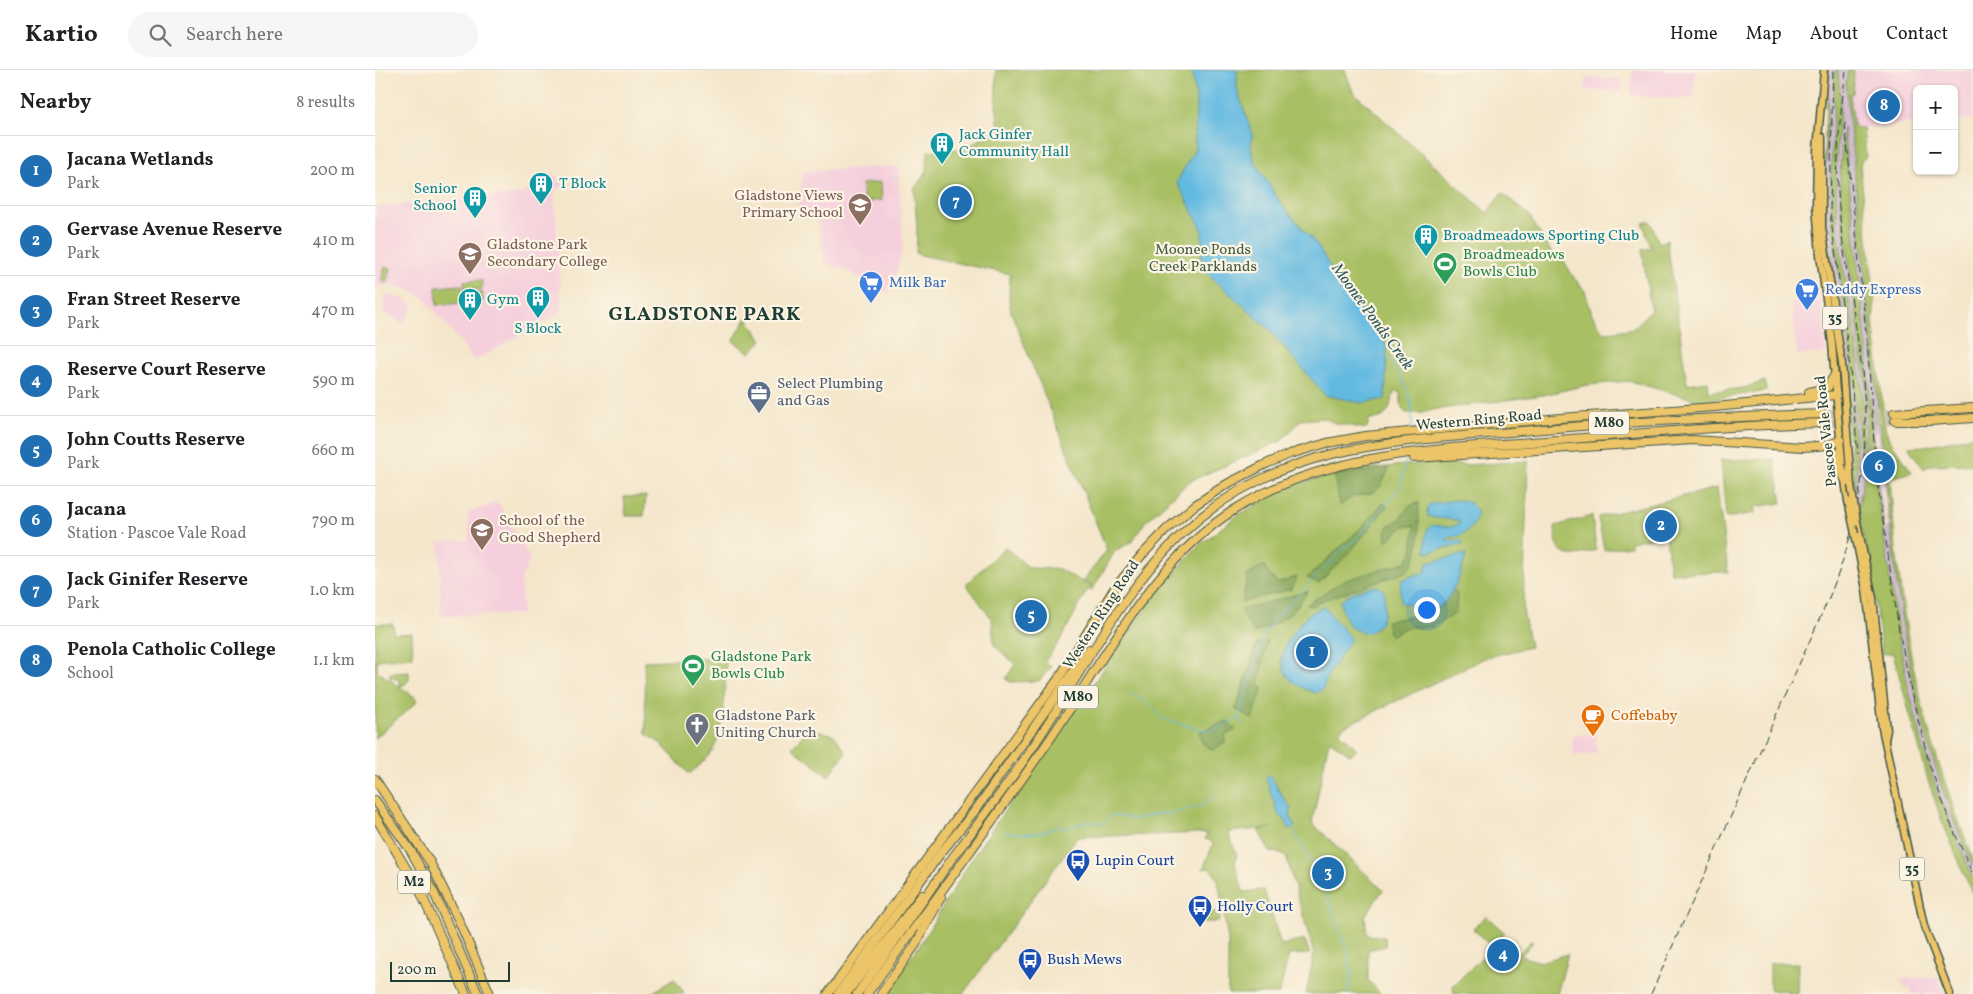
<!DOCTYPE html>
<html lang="en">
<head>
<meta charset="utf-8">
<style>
  :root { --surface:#fff; --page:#f6f6f6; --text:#202124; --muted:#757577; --line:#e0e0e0; --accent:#1f6fb2 }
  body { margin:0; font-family:Vollkorn,serif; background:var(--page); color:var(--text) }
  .controls { position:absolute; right:15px; top:15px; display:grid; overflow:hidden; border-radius:8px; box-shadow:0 1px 4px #0004 }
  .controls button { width:45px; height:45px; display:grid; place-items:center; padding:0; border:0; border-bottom:1px solid var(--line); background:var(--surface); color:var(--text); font:25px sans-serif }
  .scale { position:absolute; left:15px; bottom:12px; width:120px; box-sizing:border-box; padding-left:5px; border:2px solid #1f3d34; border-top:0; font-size:14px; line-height:18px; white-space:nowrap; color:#1f3d34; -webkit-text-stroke:4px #fcf5e5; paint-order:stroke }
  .you { position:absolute; left:1051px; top:539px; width:18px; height:18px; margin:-12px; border:4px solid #fff; border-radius:50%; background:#1a73e8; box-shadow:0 0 0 8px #1a73e833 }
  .badge { display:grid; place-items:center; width:32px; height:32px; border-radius:50%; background:var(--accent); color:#fff; font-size:16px; font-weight:700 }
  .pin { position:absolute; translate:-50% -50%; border:2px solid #fff; box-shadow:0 1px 5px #0006 }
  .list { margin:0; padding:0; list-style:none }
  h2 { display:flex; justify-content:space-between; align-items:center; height:65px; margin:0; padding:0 20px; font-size:21px }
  h2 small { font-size:16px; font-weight:400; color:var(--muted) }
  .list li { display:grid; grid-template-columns:32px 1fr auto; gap:15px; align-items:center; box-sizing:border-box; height:70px; padding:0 20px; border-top:1px solid var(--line) }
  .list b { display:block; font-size:19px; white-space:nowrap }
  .list p { margin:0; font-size:16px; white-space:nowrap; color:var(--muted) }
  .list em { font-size:16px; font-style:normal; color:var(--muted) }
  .icon { flex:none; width:28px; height:28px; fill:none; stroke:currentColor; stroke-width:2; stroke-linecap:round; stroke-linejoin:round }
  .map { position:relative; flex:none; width:1598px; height:924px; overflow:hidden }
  header { display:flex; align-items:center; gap:30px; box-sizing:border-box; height:70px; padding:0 25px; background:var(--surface); border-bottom:1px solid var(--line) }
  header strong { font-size:24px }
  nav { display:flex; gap:28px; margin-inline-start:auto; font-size:18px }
  .search { width:350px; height:45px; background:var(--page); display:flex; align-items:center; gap:12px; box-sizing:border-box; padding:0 18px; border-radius:28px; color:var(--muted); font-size:19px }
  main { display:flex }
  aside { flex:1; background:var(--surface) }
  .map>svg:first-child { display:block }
  .built { fill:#f5cfdc }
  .industrial { fill:#d1bdcc; fill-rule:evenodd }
  .green { fill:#a8bf64; stroke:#647e4c }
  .forest { fill:#86a65a; stroke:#527247 }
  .water { fill:#64bae1; stroke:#427c8a }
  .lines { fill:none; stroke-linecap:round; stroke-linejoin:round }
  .stream { stroke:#64bae1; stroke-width:1 }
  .motorway-tunnel { stroke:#c9c4ad; stroke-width:8; stroke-dasharray:8 4; stroke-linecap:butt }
  .primary-casing { stroke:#3f564b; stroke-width:9 }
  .motorway-casing { stroke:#3f564b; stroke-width:10 }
  .primary { stroke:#edc569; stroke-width:6 }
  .motorway { stroke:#edc569; stroke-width:8 }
  .rail { stroke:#1f3d34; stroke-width:1; stroke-dasharray:8 4; stroke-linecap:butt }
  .primary-bridge-casing { stroke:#3f564b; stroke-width:9; stroke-linecap:butt }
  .primary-bridge { stroke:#edc569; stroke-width:6 }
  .labels { text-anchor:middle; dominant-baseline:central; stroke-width:4.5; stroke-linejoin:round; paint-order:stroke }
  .shield { fill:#fcf5e5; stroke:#617469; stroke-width:1 }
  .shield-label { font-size:14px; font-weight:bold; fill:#1f3d34 }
  .culture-label { font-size:15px; fill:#0d838f; stroke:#fcf5e5; text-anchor:start }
  .education-label { font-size:15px; fill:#785e54; stroke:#fcf5e5; text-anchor:start }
  .park-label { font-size:15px; fill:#415e40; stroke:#fcf5e5 }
  .leisure-label { font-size:15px; fill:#27864d; stroke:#fcf5e5; text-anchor:start }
  .shop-label { font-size:15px; fill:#366cbe; stroke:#fcf5e5; text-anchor:start }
  .service-label { font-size:15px; fill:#4e5e75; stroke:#fcf5e5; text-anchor:start }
  .street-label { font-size:15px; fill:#1f3d34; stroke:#fcf5e5 }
  .worship-label { font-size:15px; fill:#5b616d; stroke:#fcf5e5; text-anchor:start }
  .food-label { font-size:15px; fill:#c56008; stroke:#fcf5e5; text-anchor:start }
  .transit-label { font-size:15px; fill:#164399; stroke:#fcf5e5; text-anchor:start }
  .water-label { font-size:16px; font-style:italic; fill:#305c5f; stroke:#fcf5e5 }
  .district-label { font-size:20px; font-weight:bold; letter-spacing:1px; fill:#1f3d34; stroke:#fcf5e5 }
</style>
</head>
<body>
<header>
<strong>Kartio</strong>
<div class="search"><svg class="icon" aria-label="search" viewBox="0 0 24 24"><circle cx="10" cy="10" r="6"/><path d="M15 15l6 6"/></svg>Search here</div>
<nav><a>Home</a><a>Map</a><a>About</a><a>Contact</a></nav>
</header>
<main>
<aside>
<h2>Nearby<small>8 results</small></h2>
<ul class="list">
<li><span class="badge">1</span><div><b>Jacana Wetlands</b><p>Park</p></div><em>200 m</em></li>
<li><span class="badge">2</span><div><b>Gervase Avenue Reserve</b><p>Park</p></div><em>410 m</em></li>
<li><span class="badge">3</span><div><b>Fran Street Reserve</b><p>Park</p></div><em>470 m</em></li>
<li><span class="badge">4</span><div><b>Reserve Court Reserve</b><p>Park</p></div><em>590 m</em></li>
<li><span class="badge">5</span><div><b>John Coutts Reserve</b><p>Park</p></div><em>660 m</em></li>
<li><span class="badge">6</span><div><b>Jacana</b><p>Station · Pascoe Vale Road</p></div><em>790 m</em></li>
<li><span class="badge">7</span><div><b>Jack Ginifer Reserve</b><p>Park</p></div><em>1.0 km</em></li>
<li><span class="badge">8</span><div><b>Penola Catholic College</b><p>School</p></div><em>1.1 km</em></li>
</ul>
</aside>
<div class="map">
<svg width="1598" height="924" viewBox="0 0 1598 924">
  <rect width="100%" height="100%" fill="#fcf5e5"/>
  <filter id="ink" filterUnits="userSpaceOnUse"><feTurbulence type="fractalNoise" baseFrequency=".02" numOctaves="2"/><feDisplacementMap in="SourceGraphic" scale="10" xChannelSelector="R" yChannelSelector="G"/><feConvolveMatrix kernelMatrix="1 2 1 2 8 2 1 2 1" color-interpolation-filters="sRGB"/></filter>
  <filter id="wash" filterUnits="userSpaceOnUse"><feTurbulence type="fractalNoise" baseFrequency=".0096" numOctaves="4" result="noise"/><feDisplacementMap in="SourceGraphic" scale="20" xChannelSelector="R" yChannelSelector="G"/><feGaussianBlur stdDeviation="1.12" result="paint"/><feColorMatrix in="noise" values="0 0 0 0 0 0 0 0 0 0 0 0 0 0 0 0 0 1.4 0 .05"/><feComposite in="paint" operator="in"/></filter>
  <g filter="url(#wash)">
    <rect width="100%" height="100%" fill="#f4e6cb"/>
    <!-- built -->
    <g class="built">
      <path d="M1257 0H1320L1319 27 1317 29 1257 26 1256 24Z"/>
      <path d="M1479 0H1598V49L1579 50V19H1542V53L1479 59 1475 23H1478Z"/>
      <path d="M1211 8 1247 9 1246 22 1210 20Z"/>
      <path d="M523 96 528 177 521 204 513 221 509 222 468 198 450 194 442 149 423 135 429 101Z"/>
      <path d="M178 103 189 116 179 121 187 242 99 291 89 278 88 275 49 228 40 222 18 215 0 216V137L146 124 167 113Z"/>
      <path d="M10 224 27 228 39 234 29 254 8 242Z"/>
      <path d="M1445 230 1452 282 1423 285 1416 233Z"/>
      <path d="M123 432 155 489 146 509 147 544 66 546 64 472 94 470 93 442Z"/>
      <path d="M1220 663 1222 683 1199 686 1197 666Z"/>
      <path d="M1526 908H1563L1569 924H1536V918H1529Z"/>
    </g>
    <!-- industrial -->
    <path class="industrial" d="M1454 0H1460L1456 103 1457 149 1476 287 1485 380 1488 379 1489 360 1486 306 1464 162 1461 132 1462 69 1465 33 1463 0H1473L1471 13 1474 46 1505 357 1522 511 1531 579 1552 672 1578 748 1598 796V808L1570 743 1554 698 1542 655 1527 585 1498 391 1492 280 1468 60 1465 106 1467 142 1491 313V382L1489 406 1483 441 1480 422 1482 396 1476 329 1451 149 1450 113ZM1503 362 1513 457 1510 458 1499 363Z"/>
    <!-- green -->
    <g class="green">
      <path d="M621 0H970L978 22 1112 143 1127 123 1154 145 1176 182 1189 191 1199 208 1210 221 1217 244 1228 263 1259 258 1276 240 1267 180 1276 178 1268 153 1275 151 1284 173 1292 170 1312 314 1333 311 1334 322 1369 318 1390 311 1391 321 1326 331 1254 311 1212 315 1168 325 1057 340 1048 343H1031L1027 339 1025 323 1020 321C1013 336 1017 350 994 349L992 359 960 353 949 348 926 350 906 371 815 411 771 451 756 472 740 481 719 517 708 511 732 480 636 242 634 229 635 204 541 184 542 157 539 119 552 101 553 81 589 79 624 58 621 35Z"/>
      <path d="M1452 0H1454L1450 113 1451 149 1476 329 1482 396 1480 422 1450 159 1448 120Z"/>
      <path d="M1460 0H1463C1463 11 1466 24 1465 34 1461 76 1459 118 1463 160 1472 233 1492 305 1488 380H1485L1476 287 1457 149 1456 103Z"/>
      <path d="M1473 0H1479L1478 23 1475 24 1479 58H1488L1491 87 1486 91 1485 96 1500 232 1498 251 1510 357 1514 369 1537 402 1515 408C1519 467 1525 527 1536 585 1549 655 1572 723 1598 789V796C1567 727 1545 655 1532 580 1521 523 1517 466 1511 409 1497 288 1487 167 1474 46L1471 13Z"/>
      <path d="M1468 57 1492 280 1498 391 1523 564 1533 617 1549 679 1564 727 1598 808V825L1567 751 1553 710 1518 583 1507 584 1498 512 1483 441 1489 406 1491 382V313L1467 142 1465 106Z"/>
      <path d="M506 112 507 130 489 132 487 114Z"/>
      <path d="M10 197 16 198 12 213 6 211Z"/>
      <path d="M107 210V219L90 220 89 211Z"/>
      <path d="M87 215 89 233 62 235 61 217Z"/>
      <path d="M107 222 108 231 91 232 90 223Z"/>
      <path d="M372 248 387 270 375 283 358 271Z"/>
      <path d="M1598 366V394L1554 395 1549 399 1533 377 1550 376Z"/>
      <path d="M1399 389 1407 433 1379 437 1380 443 1351 448 1346 390Z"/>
      <path d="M1153 391 1148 540 1155 577 1112 587 970 656 964 661 982 679 976 685 954 670 937 753 1008 820 990 846 992 865 1010 867 1011 876 993 880V910L1006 924H931L939 884 911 786 906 783 895 782 883 760 897 758 853 762 862 785 860 793 868 822 889 820 906 875 930 870 935 884 914 885 904 924H853V870L843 810 835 798 828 799 838 774 836 771 830 769 832 763 702 767 588 924H511L547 871 601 782 780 525 822 477 863 445 914 417 966 401 1064 392 1092 395Z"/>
      <path d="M1342 418 1353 502 1295 503 1291 465 1255 472V476L1229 480 1223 447Z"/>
      <path d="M271 426 269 446H251L249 427Z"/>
      <path d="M1217 446 1221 480C1193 489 1180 489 1180 456Z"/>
      <path d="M630 477 654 498 684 499 718 518 716 521 713 519 684 572 670 591 676 597 664 611 635 612 631 609 640 594 619 575 617 549 591 514Z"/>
      <path d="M0 554H18L19 564 37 563 38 587 2 590V601L41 628V633L0 668Z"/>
      <path d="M351 588C349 616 352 661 335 684 330 691 322 697 316 703L312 702 285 673 271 664 269 591Z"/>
      <path d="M34 602V610L29 615 25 616 23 609 15 608V603Z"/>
      <path d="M434 658 459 665 471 682 454 706 417 678Z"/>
      <path d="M828 841 844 843V852H827Z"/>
      <path d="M1111 846 1130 863 1126 868 1143 884 1156 871 1158 872 1146 886 1165 892 1193 884 1182 924H1079L1078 916 1117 877 1098 859Z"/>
      <path d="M1395 893H1423L1422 924H1412V920L1395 921Z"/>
      <path d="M299 909 310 924H275Z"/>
    </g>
    <!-- forest -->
    <g class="forest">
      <path d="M1014 398 1006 416 997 423 978 427 965 435 959 406Z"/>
      <path d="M1044 432C1043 455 1049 491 1028 503L948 530 937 536 931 535 968 511 1031 492 1037 483 1040 456H1029L1012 471 1011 458 1025 449 1033 437Z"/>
      <path d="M1008 433 1012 436 975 482 944 513 932 508 986 458Z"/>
      <path d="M889 495 894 505 903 513 922 507 917 519 867 532 873 505Z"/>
      <path d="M1077 519 1082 523 1081 543 1057 557H1032L1015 566 1011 551 1043 545 1067 537Z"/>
      <path d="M933 521C916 547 907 551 879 563L866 540Z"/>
      <path d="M892 571 884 612 888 619 877 649 861 639 882 574Z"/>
      <path d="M853 651 860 660 850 665V672L838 680 827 673 825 661Z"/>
    </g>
    <!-- water -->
    <g class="water">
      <path d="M817 0H862V19L877 64 876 77 879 91 907 135 942 175 967 217 974 224 1012 276 1010 329 987 333 950 325 893 258 832 203 827 190V159L802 112 820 79 821 28Z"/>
      <path d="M1081 430C1109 430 1106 457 1085 465 1081 467 1076 467 1073 467L1071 470H1085L1089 473 1051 483C1047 437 1068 465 1084 454V450L1060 448 1053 446 1052 440 1055 434Z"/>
      <path d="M1091 484C1088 499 1075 538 1057 539 1047 540 1037 534 1026 533L1025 519 1027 510 1042 504 1050 503 1052 493Z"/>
      <path d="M1003 516 1009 521C1011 539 1010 554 993 563 971 560 971 551 965 532 972 522 991 518 1003 516Z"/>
      <path d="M949 537 976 569 953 605 948 619 941 623C909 613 896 593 918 563 930 548 931 544 949 537Z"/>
      <path d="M895 706 916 739 915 746 920 757 915 760 910 750 903 744 891 708Z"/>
    </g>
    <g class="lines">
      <!-- stream -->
      <g class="stream">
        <path d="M1011 285C1029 310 1040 327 1036 359"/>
        <path d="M755 623 772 632 788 649 821 658 836 661 864 648"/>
        <path d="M867 654 864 648 888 567 899 549 968 479 984 467 1005 442 1026 416 1031 387"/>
        <path d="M917 758 947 811 971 878 977 902 973 924"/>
        <path d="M629 762C646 764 669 766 684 755L690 759 713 751 729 754 736 745 761 749 783 744 800 743 818 737H825L838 727"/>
      </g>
    </g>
  </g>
  <g filter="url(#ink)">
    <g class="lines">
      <!-- motorway-tunnel -->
      <g class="motorway-tunnel">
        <path d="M1450 344 1519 343"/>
        <path d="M1451 353 1520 351"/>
      </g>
      <defs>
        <g id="primary">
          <path d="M1449 0 1442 80 1441 136 1445 185 1457 273 1467 392"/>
          <path d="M1447 67V157L1467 294 1476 415"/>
          <path d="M1469 404 1473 431"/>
          <path d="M1482 452 1498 528 1512 660 1510 670"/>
          <path d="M1480 464 1491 519 1507 658 1549 856 1575 924"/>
        </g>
        <g id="motorway">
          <path d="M1434 322 1453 317 1459 306"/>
          <path d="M1519 343 1598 338"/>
          <path d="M1520 351H1555L1598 348"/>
          <path d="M1454 375 1463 386 1470 409"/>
          <path d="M1039 388 1318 370 1428 377 1454 375 1465 370"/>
          <path d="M0 709 55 792 84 851 115 924"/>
          <path d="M0 730 36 781 60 825 103 924"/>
          <path d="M0 746 46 823 91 924"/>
          <path d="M453 924 684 608 739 519 766 486 792 459 820 435 852 414 891 394 915 384 952 373 991 366 1185 348 1340 337 1461 325"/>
          <path d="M463 924 565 784 602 738 714 579"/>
          <path d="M471 924 547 825"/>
          <path d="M482 924C515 879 546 833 578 787 603 754 628 721 651 687 707 606 747 512 825 448 917 373 1023 372 1135 362 1240 352 1345 347 1450 344"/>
          <path d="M492 924C552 840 614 757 673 672 728 592 775 494 859 440 954 379 1074 379 1183 370 1272 363 1361 355 1451 353"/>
          <path d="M506 924 541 874 566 827"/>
        </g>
      </defs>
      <!-- primary casing -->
      <use href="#primary" class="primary-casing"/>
      <!-- motorway casing -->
      <use href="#motorway" class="motorway-casing"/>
      <!-- primary -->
      <use href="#primary" class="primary"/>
      <!-- motorway -->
      <use href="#motorway" class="motorway"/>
      <!-- rail -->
      <g class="rail">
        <path d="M1458 0 1455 142 1473 278 1483 384"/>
        <path d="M1470 53 1493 282 1501 402 1524 560 1537 626 1555 696 1575 752 1598 805"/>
        <path d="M1276 924 1453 530C1482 461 1496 388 1488 312 1482 248 1466 185 1463 121 1461 80 1466 40 1471 0"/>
      </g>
      <defs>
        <g id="primary-bridge">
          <path d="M1476 415 1482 452"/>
          <path d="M1473 431 1480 464"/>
        </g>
      </defs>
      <!-- primary-bridge casing -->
      <use href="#primary-bridge" class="primary-bridge-casing"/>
      <!-- primary-bridge -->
      <use href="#primary-bridge" class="primary-bridge"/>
    </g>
  </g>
  <!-- icons -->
  <defs>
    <symbol id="building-pin" viewBox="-11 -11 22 30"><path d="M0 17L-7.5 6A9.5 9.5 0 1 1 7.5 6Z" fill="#0f9aa8" stroke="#fcf5e5"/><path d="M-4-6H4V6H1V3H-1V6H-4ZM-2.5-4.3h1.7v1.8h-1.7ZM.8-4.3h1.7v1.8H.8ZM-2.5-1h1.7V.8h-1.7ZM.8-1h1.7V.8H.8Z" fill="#fff"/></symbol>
    <symbol id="school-pin" viewBox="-11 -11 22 30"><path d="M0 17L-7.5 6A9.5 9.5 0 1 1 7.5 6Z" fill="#8d6e63" stroke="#fcf5e5"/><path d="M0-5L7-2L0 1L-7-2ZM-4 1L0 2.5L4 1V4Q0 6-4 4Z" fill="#fff"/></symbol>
    <symbol id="stadium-pin" viewBox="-11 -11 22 30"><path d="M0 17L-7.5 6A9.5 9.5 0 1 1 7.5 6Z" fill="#2e9e5b" stroke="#fcf5e5"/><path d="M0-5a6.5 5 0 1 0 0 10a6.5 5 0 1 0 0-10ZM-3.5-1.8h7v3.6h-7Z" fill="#fff"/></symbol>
    <symbol id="supermarket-pin" viewBox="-11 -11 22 30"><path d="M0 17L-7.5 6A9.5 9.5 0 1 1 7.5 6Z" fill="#3f7fe0" stroke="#fcf5e5"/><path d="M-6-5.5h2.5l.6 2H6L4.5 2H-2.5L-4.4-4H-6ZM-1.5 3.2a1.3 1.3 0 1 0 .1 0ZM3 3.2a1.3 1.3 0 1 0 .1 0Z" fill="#fff"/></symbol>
    <symbol id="office-pin" viewBox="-11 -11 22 30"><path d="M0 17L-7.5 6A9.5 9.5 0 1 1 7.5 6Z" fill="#5c6f8a" stroke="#fcf5e5"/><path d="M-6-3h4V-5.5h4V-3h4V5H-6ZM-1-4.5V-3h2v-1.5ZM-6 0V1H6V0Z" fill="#fff"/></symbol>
    <symbol id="cafe-pin" viewBox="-11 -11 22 30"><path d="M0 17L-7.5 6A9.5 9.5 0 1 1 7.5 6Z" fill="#e8710a" stroke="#fcf5e5"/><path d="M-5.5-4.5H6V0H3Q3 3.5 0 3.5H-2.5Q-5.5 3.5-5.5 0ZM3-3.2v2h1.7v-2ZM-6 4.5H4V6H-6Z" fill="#fff"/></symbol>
    <symbol id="church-pin" viewBox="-11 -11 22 30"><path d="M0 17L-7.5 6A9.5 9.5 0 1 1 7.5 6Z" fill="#6b7280" stroke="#fcf5e5"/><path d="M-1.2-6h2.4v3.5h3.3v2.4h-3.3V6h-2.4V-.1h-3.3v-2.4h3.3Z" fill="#fff"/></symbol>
    <symbol id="bus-pin" viewBox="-11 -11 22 30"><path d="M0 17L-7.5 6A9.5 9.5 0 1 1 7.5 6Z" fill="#1a4fb4" stroke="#fcf5e5"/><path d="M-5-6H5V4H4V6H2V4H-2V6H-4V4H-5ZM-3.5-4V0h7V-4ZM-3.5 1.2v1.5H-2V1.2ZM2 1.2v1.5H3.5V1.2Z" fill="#fff"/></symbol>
  </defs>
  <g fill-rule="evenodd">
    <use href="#building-pin" x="553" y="60" width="28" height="38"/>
    <use href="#building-pin" x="152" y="100" width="28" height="38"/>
    <use href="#building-pin" x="86" y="114" width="28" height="38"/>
    <use href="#school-pin" x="471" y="121" width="28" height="38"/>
    <use href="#building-pin" x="1037" y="152" width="28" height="38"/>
    <use href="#school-pin" x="81" y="170" width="28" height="38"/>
    <use href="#stadium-pin" x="1056" y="180" width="28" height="38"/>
    <use href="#supermarket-pin" x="482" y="199" width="28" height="38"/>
    <use href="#supermarket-pin" x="1418" y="206" width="28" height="38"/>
    <use href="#building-pin" x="149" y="214" width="28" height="38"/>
    <use href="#building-pin" x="81" y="216" width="28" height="38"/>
    <use href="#office-pin" x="370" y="309" width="28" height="38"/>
    <use href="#school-pin" x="93" y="446" width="28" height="38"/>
    <use href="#stadium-pin" x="304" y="582" width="28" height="38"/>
    <use href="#cafe-pin" x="1204" y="632" width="28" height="38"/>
    <use href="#church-pin" x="308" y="641" width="28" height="38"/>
    <use href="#bus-pin" x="689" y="777" width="28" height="38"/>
    <use href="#bus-pin" x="811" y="823" width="28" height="38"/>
    <use href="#bus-pin" x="641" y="876" width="28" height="38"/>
  </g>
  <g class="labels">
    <!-- shield labels -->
    <g class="shield">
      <rect x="1447.5" y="236.5" width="25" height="23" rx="4"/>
      <rect x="1214" y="341.5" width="40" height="23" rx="4"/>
      <rect x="683" y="615.5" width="40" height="23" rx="4"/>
      <rect x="1524.5" y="787.5" width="25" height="23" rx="4"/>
      <rect x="23" y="800.5" width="32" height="23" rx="4"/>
    </g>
    <g class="shield-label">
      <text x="1460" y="248">35</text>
      <text x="1234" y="353">M80</text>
      <text x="703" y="627">M80</text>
      <text x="1537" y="799">35</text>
      <text x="39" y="812">M2</text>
    </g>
    <!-- culture labels -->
    <g class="culture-label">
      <text x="584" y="65">Jack Ginfer<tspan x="584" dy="17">Community Hall</tspan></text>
      <text x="184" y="114">T Block</text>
      <text x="82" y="119" text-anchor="end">Senior<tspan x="82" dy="17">School</tspan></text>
      <text x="1068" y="166">Broadmeadows Sporting Club</text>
      <text x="112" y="230">Gym</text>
      <text x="163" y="259" text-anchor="middle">S Block</text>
    </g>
    <!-- education labels -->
    <g class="education-label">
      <text x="468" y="126" text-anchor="end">Gladstone Views<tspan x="468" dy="17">Primary School</tspan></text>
      <text x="112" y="175">Gladstone Park<tspan x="112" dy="17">Secondary College</tspan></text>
      <text x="124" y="451">School of the<tspan x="124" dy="17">Good Shepherd</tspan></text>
    </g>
    <!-- park labels -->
    <g class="park-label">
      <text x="828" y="180">Moonee Ponds<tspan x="828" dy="17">Creek Parklands</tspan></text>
    </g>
    <!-- leisure labels -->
    <g class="leisure-label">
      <text x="1088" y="185">Broadmeadows<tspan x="1088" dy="17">Bowls Club</tspan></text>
      <text x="336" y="587">Gladstone Park<tspan x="336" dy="17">Bowls Club</tspan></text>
    </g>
    <!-- shop labels -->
    <g class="shop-label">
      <text x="514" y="213">Milk Bar</text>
      <text x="1450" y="220">Reddy Express</text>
    </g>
    <!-- service labels -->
    <g class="service-label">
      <text x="402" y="314">Select Plumbing<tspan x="402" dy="17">and Gas</tspan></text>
    </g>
    <!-- street labels -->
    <g class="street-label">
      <text transform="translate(1104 351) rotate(-5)">Western Ring Road</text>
      <text transform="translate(1452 361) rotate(-96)">Pascoe Vale Road</text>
      <text transform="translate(727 545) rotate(-57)">Western Ring Road</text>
    </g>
    <!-- worship labels -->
    <g class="worship-label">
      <text x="340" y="646">Gladstone Park<tspan x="340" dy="17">Uniting Church</tspan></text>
    </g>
    <!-- food labels -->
    <g class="food-label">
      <text x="1236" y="646">Coffebaby</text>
    </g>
    <!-- transit labels -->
    <g class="transit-label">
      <text x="720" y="791">Lupin Court</text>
      <text x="842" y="837">Holly Court</text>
      <text x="672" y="890">Bush Mews</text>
    </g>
    <!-- water labels -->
    <g class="water-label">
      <text transform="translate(997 247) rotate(54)">Moonee Ponds Creek</text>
    </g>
    <!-- district labels -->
    <g class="district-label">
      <text x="330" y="245">GLADSTONE PARK</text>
    </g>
  </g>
</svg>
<div class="controls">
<button>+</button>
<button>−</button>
</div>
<div class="scale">200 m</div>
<div class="you"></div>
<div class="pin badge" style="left:937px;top:582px">1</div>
<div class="pin badge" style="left:1286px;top:456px">2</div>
<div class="pin badge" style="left:953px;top:803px">3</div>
<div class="pin badge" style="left:1128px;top:885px">4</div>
<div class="pin badge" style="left:656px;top:546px">5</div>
<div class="pin badge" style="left:1504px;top:397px">6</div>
<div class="pin badge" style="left:581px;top:132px">7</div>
<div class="pin badge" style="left:1509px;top:36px">8</div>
</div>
</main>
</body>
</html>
